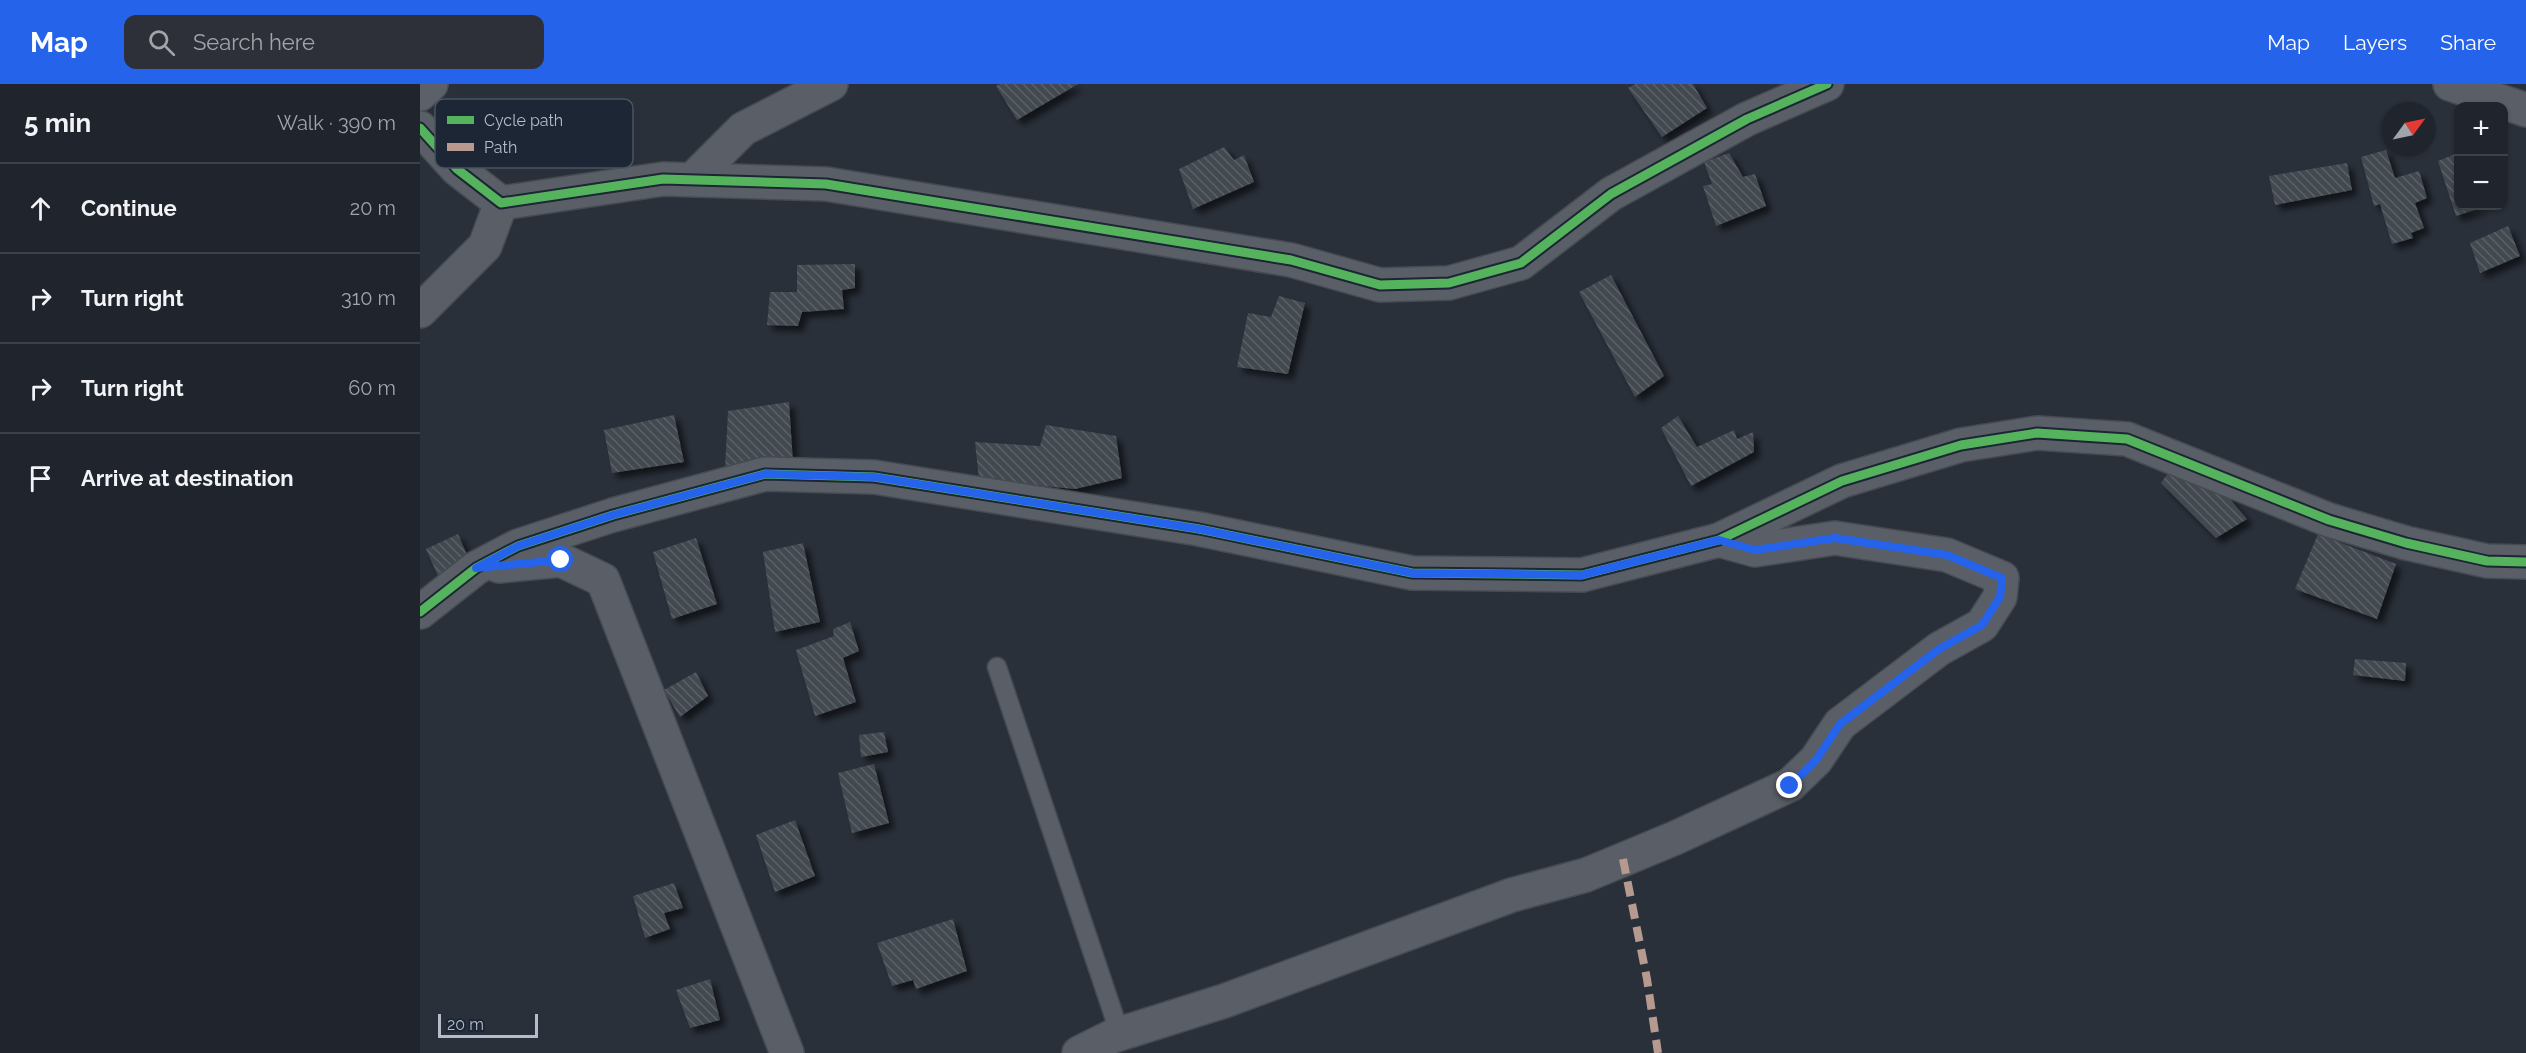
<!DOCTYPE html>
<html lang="en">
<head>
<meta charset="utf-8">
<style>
  :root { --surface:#20242c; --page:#2d3038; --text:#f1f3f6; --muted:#a2a4a9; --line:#3d4148; --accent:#2563eb }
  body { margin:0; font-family:Raleway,sans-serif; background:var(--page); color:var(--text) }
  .controls { position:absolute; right:18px; top:18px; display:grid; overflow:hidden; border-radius:12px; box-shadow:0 2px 4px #0004 }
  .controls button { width:54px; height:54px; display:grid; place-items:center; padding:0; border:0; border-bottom:2px solid var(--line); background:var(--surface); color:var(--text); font:30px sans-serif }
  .compass { position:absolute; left:1962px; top:18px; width:54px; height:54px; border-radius:50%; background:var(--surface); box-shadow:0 2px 4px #0004; rotate:57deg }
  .scale { position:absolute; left:18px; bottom:15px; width:100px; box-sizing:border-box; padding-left:6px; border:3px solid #b4bccb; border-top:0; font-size:16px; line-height:21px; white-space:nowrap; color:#b4bccb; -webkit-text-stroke:4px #1c2635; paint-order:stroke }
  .stop { position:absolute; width:18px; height:18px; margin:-14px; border:4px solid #2563eb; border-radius:50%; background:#fff }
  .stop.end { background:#2563eb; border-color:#fff; box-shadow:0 2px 6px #0008 }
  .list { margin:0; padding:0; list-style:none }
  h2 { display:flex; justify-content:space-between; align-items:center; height:78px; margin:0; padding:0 24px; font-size:26px }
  h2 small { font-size:20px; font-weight:400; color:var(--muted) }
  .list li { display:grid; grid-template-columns:39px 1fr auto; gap:18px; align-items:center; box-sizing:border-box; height:90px; padding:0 24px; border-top:2px solid var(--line) }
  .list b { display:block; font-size:22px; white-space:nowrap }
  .list em { font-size:20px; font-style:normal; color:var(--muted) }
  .icon { flex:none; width:33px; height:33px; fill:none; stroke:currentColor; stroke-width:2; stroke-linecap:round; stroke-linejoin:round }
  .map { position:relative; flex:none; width:2106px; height:969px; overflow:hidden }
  header { display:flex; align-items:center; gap:36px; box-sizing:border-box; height:84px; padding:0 30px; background:var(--accent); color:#fff }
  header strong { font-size:28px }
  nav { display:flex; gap:33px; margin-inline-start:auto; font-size:21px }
  .search { width:420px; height:54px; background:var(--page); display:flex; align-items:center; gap:15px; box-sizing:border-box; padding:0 21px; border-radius:12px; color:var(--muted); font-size:22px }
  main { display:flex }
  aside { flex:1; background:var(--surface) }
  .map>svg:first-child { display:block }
  .building { fill:url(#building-back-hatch); filter:url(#shadow) }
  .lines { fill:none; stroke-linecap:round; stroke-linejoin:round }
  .service-casing { stroke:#464b52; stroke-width:21 }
  .minor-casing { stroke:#464b52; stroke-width:36 }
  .primary-casing { stroke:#484d56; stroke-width:36 }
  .service { stroke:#5a5f67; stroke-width:18 }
  .minor { stroke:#5a5f67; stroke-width:33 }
  .primary { stroke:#5c6169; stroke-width:33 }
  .quiet { stroke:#b69a8f; stroke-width:8; stroke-dasharray:15 8; stroke-linecap:butt }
  .cycleway-casing { stroke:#1c2635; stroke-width:13 }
  .cycleway { stroke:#56b35d; stroke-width:9 }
  .route { stroke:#2563eb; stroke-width:8 }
  .key { fill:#1c2635; stroke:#4a5362; stroke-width:1.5 }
  .key-label { font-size:16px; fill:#b4bccb }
</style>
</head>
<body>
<header>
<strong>Map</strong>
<div class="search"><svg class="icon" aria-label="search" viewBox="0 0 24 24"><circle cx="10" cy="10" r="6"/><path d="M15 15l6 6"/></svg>Search here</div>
<nav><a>Map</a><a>Layers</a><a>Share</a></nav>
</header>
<main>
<aside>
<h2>5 min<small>Walk · 390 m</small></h2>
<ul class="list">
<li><svg class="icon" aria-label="ahead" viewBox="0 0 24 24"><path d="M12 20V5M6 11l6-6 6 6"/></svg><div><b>Continue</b></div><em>20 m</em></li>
<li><svg class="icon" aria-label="right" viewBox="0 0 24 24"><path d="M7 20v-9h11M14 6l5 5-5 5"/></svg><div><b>Turn right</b></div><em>310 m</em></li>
<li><svg class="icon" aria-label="right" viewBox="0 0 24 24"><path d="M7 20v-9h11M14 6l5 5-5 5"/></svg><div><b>Turn right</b></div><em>60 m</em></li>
<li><svg class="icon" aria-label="arrive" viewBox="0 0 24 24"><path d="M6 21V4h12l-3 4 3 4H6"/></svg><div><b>Arrive at destination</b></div></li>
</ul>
</aside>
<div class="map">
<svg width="2106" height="969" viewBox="0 0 2106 969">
  <defs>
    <pattern id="building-back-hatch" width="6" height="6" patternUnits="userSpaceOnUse" patternTransform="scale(1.5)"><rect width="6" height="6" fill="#434850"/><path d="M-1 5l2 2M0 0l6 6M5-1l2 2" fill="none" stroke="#5c6068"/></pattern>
    <filter id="shadow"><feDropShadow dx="5.5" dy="5.5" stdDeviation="3" flood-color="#0009"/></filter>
  </defs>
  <rect width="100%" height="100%" fill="#2a303a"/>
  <!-- building -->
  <g class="building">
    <path d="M580 0H658L597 36 576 2Z"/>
    <path d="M1215 0H1273L1287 24 1242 53 1208 4Z"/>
    <path d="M804 63 814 76 824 71 834 98 773 125 759 85Z"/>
    <path d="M1966 66 1975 94 1999 87 2007 114 1995 119 2004 144 1991 149 1993 154 1972 160 1960 120 1954 122 1941 73Z"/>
    <path d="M1309 69 1323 93 1335 90 1346 122 1296 142 1283 102 1292 100 1284 78Z"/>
    <path d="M2038 69V122H2066L2036 132 2018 77Z"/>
    <path d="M1927 79 1932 106 1855 121 1849 92Z"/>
    <path d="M2088 142 2100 172 2060 189 2050 159Z"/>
    <path d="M435 180V204L422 206 424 225 382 228 378 242 347 241 350 208H377V181Z"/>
    <path d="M1191 191 1244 292 1215 313 1159 208Z"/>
    <path d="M859 212 885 219 868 290 817 283 828 229 851 233Z"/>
    <path d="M369 318 373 379 305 385 308 327Z"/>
    <path d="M254 331 264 378 192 389 184 346Z"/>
    <path d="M1258 332 1277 363 1314 346 1317 355 1333 348 1334 368 1271 402 1241 344Z"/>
    <path d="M626 341 696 352 702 394 655 405 559 396 555 358 620 362Z"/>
    <path d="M1750 386 1808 413 1827 435 1796 454 1741 399Z"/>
    <path d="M38 450 50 478 18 492 6 465Z"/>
    <path d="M1898 450 1976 480 1957 535 1875 505Z"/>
    <path d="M276 454 297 520 252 535 233 468Z"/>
    <path d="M383 459 400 538 355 548 343 468Z"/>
    <path d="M430 538 439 567 423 574 436 618 395 632 376 566 414 552 413 545Z"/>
    <path d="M1935 575 1986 579 1985 597 1933 591Z"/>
    <path d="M276 588 288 612 260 633 244 606Z"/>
    <path d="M464 648 468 668 441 673 439 651Z"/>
    <path d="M454 680 469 739 432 749 418 689Z"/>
    <path d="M375 736 395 792 355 808 336 751Z"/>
    <path d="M254 799 263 824 244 829 250 845 225 854 213 812Z"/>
    <path d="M533 835 547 887 496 905 493 896 472 902 457 859Z"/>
    <path d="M290 895 300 936 270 944 256 906Z"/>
  </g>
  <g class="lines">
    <defs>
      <path id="service" d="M577 583 700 950"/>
      <g id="minor">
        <path d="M2030 0 2106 26"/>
        <path d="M0 44 37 85 81 119 243 95 406 100 871 176 960 201 1029 199 1101 179 1191 110 1327 35 1407 0"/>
        <path d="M273 95 323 45 411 0"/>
        <path d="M0 227 65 162 81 119"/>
        <path d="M79 482 141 476 183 496 367 969"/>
        <path d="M0 528 56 484 98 462 193 431 345 390 454 393 779 445 992 489 1162 491 1299 456 1422 397 1541 361 1617 349 1707 355 1909 436 1986 459 2067 477 2106 478"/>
        <path d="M659 969 693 952 804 917 1092 811 1166 791 1255 754 1370 701 1396 676 1420 640 1519 565 1562 541 1580 513 1582 494 1527 471 1415 454 1335 466 1299 456"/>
      </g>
      <path id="primary" d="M0 10 11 0"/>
    </defs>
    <!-- service casing -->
    <use href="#service" class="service-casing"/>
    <!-- minor casing -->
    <use href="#minor" class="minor-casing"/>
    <!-- primary casing -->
    <use href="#primary" class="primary-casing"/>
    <!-- service -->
    <use href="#service" class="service"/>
    <!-- minor -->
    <use href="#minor" class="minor"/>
    <!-- primary -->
    <use href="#primary" class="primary"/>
    <!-- quiet -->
    <path class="quiet" d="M1203 775 1227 895 1238 969"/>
    <defs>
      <g id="cycleway">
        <path d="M0 44 37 85 81 119 243 95 406 100 871 176 960 201 1029 199 1101 179 1191 110 1327 35 1407 0"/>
        <path d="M0 528 56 484 98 462 193 431 345 390 454 393 779 445 992 489 1162 491 1299 456 1422 397 1541 361 1617 349 1707 355 1909 436 1986 459 2067 477 2106 478"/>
      </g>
    </defs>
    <!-- cycleway casing -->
    <use href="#cycleway" class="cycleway-casing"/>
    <!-- cycleway -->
    <use href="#cycleway" class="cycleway"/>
  </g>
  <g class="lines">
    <!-- route -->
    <path class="route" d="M141 476 56 484 98 462 193 431 345 390 454 393 779 445 992 489 1162 491 1299 456 1335 466 1415 454 1527 471 1582 494 1580 513 1562 541 1519 565 1420 640 1396 676 1370 702"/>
  </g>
  <!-- legend -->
  <rect x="15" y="15" width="198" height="69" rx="9" class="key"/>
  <rect x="27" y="32" width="27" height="8" fill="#56b35d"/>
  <rect x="27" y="59" width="27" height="8" fill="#b69a8f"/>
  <g class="key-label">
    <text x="64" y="42">Cycle path</text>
    <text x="64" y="69">Path</text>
  </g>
</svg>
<div class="controls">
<button>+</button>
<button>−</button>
</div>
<svg class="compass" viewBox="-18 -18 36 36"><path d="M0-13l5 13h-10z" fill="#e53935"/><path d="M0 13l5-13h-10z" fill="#a2a4a9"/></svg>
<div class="scale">20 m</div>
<div class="stop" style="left:141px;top:476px"></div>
<div class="stop end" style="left:1370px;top:702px"></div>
</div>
</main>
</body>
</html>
